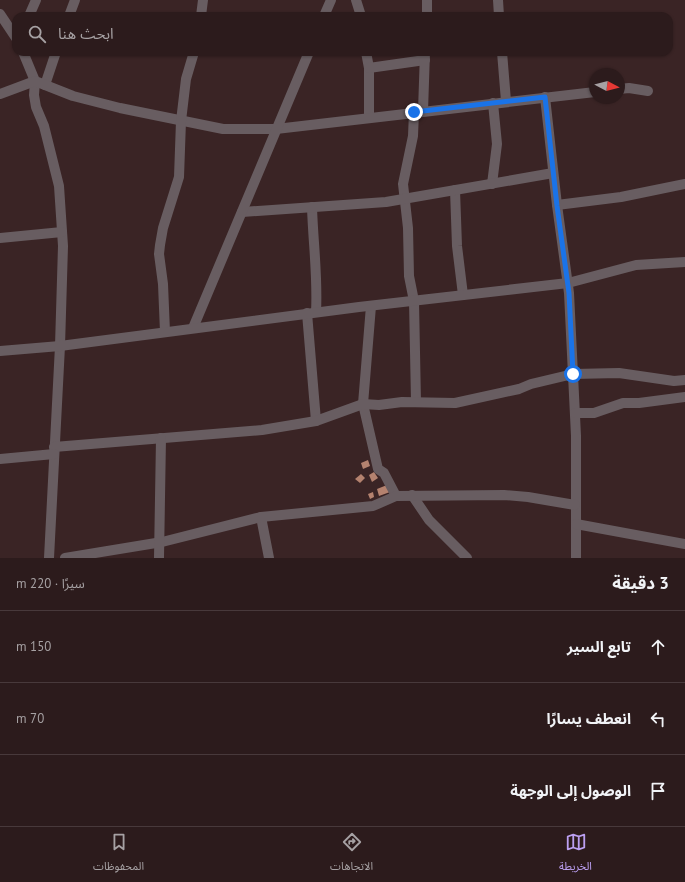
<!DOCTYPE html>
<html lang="ar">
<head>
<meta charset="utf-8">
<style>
  :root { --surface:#2c1b1c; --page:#342425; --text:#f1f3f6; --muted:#a6a1a3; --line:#48393b; --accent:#bca0f2 }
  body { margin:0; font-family:"PT Sans","Noto Sans Arabic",sans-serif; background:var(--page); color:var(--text); direction:rtl }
  .compass { position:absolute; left:589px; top:68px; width:36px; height:36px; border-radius:50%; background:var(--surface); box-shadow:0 1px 3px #0004; rotate:97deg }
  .stop { position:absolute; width:12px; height:12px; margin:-9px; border:3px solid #1a73e8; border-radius:50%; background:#fff }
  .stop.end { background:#1a73e8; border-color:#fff; box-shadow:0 1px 4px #0008 }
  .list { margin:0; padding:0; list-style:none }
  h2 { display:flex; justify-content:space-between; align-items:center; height:52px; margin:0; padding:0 16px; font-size:17px }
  h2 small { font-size:13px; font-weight:400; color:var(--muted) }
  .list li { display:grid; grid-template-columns:26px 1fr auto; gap:12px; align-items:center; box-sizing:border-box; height:72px; padding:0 16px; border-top:1px solid var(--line) }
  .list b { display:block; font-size:15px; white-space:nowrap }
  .list em { font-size:13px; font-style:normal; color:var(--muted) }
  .icon { flex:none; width:22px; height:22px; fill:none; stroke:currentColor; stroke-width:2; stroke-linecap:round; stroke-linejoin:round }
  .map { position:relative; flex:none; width:685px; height:558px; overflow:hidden; direction:ltr }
  .search { position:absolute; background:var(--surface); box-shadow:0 1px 3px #0004; left:12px; right:12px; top:12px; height:44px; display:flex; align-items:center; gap:10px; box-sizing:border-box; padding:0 14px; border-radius:12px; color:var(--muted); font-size:15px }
  .sheet { height:268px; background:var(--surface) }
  nav { display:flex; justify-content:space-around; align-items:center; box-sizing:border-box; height:56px; border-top:1px solid var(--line); background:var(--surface); font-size:11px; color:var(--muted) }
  nav a { display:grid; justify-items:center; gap:2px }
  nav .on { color:var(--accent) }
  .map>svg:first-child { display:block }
  .building { fill:#b4826f }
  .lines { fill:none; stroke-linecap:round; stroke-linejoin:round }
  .minor { stroke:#685d61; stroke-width:10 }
  .route { stroke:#1a73e8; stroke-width:5 }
</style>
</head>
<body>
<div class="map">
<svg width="685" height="558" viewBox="0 0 685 558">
  <rect width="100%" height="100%" fill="#3a2425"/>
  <!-- building -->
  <g class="building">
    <path d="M368 460 370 466 363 469 361 463Z"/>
    <path d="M374 472 378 478 372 482 369 475Z"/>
    <path d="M361 474 365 478 360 483 355 479Z"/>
    <path d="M387 485 390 492 379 496 377 489Z"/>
    <path d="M373 492 374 497 370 499 368 494Z"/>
  </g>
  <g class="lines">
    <!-- minor -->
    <g class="minor">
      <path d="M356 0 361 16"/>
      <path d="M498 0 499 16"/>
      <path d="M0 14 16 38"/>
      <path d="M29 16 36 0"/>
      <path d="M69 16 75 0"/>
      <path d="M201 16 203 0"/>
      <path d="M324 16 331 0"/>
      <path d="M427 16V0"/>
      <path d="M23 52 35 81 34 95 36 107 44 126 59 186 63 246 60 346 49 558"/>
      <path d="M366 52 369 68V118"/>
      <path d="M502 52 506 101"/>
      <path d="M369 68 425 60"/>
      <path d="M45 85 56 52"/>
      <path d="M619 89 629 88 648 91"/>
      <path d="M0 94 35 81 73 96 120 108 223 129H276L595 92"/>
      <path d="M545 97 557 205 569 293 576 436V558"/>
      <path d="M423 111 425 52"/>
      <path d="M414 112 413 136 403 184 408 228 409 276 414 301 416 402"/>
      <path d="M492 184 497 144 493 103"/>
      <path d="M455 190 457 246 463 295"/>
      <path d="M557 205 621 197 685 184"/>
      <path d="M312 207C313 242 318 277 316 312"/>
      <path d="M242 212 386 202 553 173"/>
      <path d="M0 238 62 232"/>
      <path d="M371 306 363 404 378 469 384 473 396 496"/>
      <path d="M307 313 316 421"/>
      <path d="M193 328 309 52"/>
      <path d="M165 332 163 284 159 254 160 245 163 228 179 177 181 121 186 79 194 52"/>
      <path d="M0 351 60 346 359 307 568 283 636 265 685 262"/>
      <path d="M575 413H594L623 403H639L685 397"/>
      <path d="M54 447 262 430 316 421 363 404 379 405 402 402 455 403 519 389 531 384 573 374 619 373 674 381 685 380"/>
      <path d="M0 459 54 454"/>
      <path d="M412 495 429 520 467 558"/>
      <path d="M261 517 269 558"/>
      <path d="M576 524 685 544"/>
      <path d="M65 558 162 542 261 517 373 506 396 496 504 495 528 497 575 505"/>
      <path d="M159 558 161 438"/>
    </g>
  </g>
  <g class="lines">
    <!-- route -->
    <path class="route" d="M414 112 545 97 557 206 569 293 573 374"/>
  </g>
</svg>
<svg class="compass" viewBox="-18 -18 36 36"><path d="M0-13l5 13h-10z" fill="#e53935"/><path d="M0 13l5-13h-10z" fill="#a6a1a3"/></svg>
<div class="stop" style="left:573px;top:374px"></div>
<div class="stop end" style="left:414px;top:112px"></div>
<div class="search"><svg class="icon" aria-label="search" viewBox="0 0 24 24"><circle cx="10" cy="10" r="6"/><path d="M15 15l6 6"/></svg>ابحث هنا</div>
</div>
<section class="sheet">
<h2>3 دقيقة<small>سيرًا · 220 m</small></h2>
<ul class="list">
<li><svg class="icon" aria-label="ahead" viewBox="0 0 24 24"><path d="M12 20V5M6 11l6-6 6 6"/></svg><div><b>تابع السير</b></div><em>150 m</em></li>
<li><svg class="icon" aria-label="left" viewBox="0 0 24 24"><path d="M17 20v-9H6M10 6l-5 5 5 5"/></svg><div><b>انعطف يسارًا</b></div><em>70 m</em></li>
<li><svg class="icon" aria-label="arrive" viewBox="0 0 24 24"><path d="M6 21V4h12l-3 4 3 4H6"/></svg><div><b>الوصول إلى الوجهة</b></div></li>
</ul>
</section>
<nav>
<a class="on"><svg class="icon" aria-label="map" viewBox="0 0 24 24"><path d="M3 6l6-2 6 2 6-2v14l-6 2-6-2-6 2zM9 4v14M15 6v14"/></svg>الخريطة</a>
<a><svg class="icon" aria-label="directions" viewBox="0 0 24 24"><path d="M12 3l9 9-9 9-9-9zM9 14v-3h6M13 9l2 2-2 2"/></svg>الاتجاهات</a>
<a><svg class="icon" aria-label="saved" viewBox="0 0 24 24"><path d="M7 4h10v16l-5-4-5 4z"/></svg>المحفوظات</a>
</nav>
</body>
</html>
